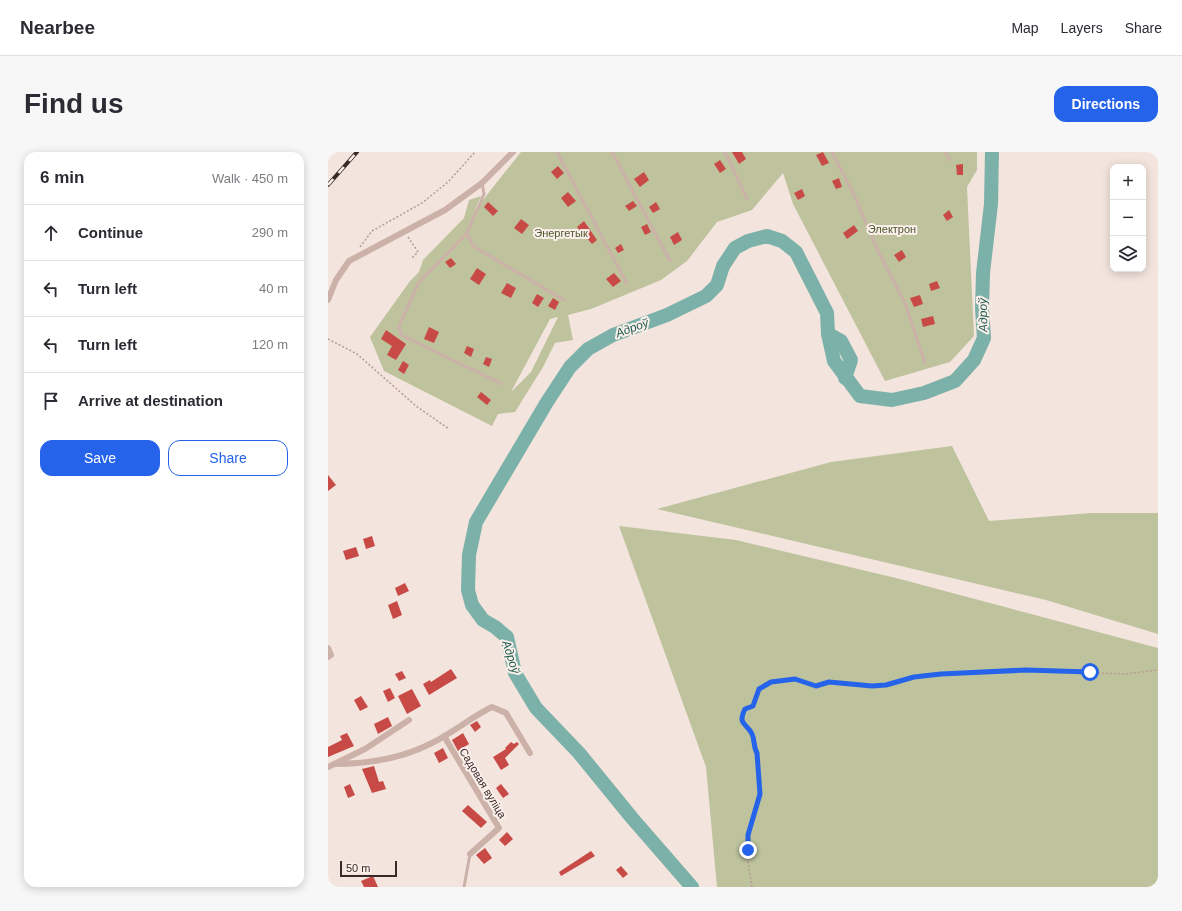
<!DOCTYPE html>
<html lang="en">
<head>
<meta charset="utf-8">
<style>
  :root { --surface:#fff; --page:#f7f7f7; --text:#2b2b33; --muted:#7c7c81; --line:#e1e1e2; --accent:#2563eb }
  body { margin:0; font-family:Arial,sans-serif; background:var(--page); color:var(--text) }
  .controls { position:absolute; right:12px; top:12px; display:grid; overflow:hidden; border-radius:8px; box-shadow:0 2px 10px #0003 }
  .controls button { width:36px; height:36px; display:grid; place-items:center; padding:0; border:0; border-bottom:1px solid var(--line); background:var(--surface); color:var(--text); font:20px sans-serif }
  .scale { position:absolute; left:12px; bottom:10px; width:57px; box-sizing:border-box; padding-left:4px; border:2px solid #382a29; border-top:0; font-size:11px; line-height:14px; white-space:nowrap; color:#382a29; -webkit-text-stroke:3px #faefea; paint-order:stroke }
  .stop { position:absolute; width:12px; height:12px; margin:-9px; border:3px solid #2563eb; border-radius:50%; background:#fff }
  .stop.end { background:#2563eb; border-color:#fff; box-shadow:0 1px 4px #0008 }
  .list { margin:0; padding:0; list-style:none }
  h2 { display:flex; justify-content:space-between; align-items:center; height:52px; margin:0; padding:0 16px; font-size:17px }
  h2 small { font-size:13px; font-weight:400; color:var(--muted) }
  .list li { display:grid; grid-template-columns:26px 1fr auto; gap:12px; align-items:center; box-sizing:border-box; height:56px; padding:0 16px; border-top:1px solid var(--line) }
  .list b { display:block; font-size:15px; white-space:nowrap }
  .list em { font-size:13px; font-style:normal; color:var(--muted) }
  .actions { display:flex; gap:8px; padding:12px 16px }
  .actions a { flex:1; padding:9px 0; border:1px solid var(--accent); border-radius:12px; text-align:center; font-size:14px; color:var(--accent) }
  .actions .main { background:var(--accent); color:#fff }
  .icon { flex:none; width:22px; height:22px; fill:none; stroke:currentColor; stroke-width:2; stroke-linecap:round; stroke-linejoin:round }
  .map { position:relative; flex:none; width:830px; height:735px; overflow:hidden; border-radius:12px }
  header { display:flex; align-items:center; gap:24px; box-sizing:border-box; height:56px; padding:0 20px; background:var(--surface); border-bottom:1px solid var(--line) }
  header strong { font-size:19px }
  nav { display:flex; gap:22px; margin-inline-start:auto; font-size:14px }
  .intro { display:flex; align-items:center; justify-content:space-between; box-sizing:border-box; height:96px; padding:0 24px }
  h1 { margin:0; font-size:28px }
  .button { padding:10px 18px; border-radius:12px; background:var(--accent); color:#fff; font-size:14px; font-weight:700 }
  main { display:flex; gap:24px; padding:0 24px }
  aside { flex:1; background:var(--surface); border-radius:12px; box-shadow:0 2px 10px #0003 }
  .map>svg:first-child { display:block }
  .green { fill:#bec39d; fill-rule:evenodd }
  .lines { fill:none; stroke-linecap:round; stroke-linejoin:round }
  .river { stroke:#7bb1a8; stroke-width:14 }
  .building { fill:#c84a46 }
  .path { stroke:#b79b93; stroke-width:1.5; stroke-dasharray:2 2; stroke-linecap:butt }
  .service { stroke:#ccb1a9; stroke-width:3 }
  .minor { stroke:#ccb1a9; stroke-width:6 }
  .rail-casing { stroke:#382a29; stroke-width:4 }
  .rail { stroke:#faefea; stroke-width:2.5; stroke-dasharray:8; stroke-linecap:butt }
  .route { stroke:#2563eb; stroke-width:5 }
  .labels { text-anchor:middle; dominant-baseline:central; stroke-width:4; stroke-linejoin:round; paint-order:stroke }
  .park-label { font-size:11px; fill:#50572c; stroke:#faefea }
  .street-label { font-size:11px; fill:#382a29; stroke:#faefea }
  .water-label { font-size:12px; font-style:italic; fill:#1d5b52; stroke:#faefea }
</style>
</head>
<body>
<header>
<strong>Nearbee</strong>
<nav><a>Map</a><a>Layers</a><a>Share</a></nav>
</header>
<div class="intro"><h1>Find us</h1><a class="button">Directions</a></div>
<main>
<aside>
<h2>6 min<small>Walk · 450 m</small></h2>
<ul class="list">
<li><svg class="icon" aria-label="ahead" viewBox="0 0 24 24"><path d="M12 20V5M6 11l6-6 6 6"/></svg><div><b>Continue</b></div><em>290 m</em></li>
<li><svg class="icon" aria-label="left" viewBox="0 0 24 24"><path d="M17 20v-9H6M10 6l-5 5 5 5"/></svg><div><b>Turn left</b></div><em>40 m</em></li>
<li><svg class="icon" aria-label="left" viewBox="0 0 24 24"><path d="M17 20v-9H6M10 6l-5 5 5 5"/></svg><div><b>Turn left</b></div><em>120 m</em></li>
<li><svg class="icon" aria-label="arrive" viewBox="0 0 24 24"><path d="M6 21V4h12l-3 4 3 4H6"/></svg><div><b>Arrive at destination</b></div></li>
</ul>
<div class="actions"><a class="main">Save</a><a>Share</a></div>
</aside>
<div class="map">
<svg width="830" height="735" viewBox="0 0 830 735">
  <rect width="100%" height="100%" fill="#f3e4dd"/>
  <!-- green -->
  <g class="green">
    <path d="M193 0H649V18L639 35 646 184 622 210 557 229 465 52 455 21 424 58 389 70 359 109 333 128 263 157 240 163 245 188 227 191 215 215 187 260 170 262 164 274 56 219 42 185 82 129 91 120 95 108 136 66 141 48 153 44 147 58ZM230 165 203 220 183 240 222 167Z"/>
    <path d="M624 294 661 369 763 361H830V482L718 448 329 357 503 310Z"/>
    <path d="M291 374 408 388 568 426 830 496V735H389L378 615Z"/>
  </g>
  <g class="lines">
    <!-- river -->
    <g class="river">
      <path d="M500 182 513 189 523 208 517 226"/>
      <path d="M364 735 304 666 251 601 208 556 187 521 179 485 167 475 155 468 144 453 140 438 141 403 148 370 219 250 242 215 260 197 285 183 339 163 378 144 389 133 395 114 407 96 420 89 439 84 454 89 468 100 499 161 500 182 506 209 532 244 564 248 596 241 627 229 646 208 656 186 654 157 655 121 663 52 664 0"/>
    </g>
  </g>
  <!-- building -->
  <g class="building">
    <path d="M404 0H414L418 7 411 12Z"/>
    <path d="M495 0 501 11 494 14 488 3Z"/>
    <path d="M392 8 398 17 392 21 386 12Z"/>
    <path d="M635 12V23H629L628 13Z"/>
    <path d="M230 14 236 21 229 27 223 20Z"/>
    <path d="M316 20 321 28 312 35 306 27Z"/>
    <path d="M511 26 514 35 508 37 504 29Z"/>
    <path d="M474 37 477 44 470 48 466 41Z"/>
    <path d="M240 40 248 49 240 55 233 46Z"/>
    <path d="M305 49 309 54 301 59 297 54Z"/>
    <path d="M160 50 170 59 165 64 156 55Z"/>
    <path d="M328 50 332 57 325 61 321 55Z"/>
    <path d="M621 58 625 65 619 69 615 63Z"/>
    <path d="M193 67 201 73 194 82 186 76Z"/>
    <path d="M256 69 269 88 264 92 249 75Z"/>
    <path d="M319 72 323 80 317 83 313 75Z"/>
    <path d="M526 73 530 79 519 87 515 81Z"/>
    <path d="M350 80 354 88 346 93 342 85Z"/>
    <path d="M293 92 296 98 290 101 287 96Z"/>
    <path d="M574 98 578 105 571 110 566 103Z"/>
    <path d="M123 106 128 112 122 116 117 110Z"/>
    <path d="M149 116 158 122 151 133 142 127Z"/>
    <path d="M286 121 293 129 285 135 278 127Z"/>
    <path d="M609 129 612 136 603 139 601 132Z"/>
    <path d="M179 131 188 136 183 146 173 141Z"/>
    <path d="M209 142 216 146 210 155 204 151Z"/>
    <path d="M592 143 595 152 586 155 582 146Z"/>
    <path d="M225 146 231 150 227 158 220 154Z"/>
    <path d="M605 164 607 172 595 175 593 167Z"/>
    <path d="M101 175 111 180 106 191 96 187Z"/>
    <path d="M58 178 78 192 68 208 59 203 64 194 53 187Z"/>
    <path d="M139 194 146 197 143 205 136 201Z"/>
    <path d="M158 205 164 207 161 215 155 212Z"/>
    <path d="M75 209 81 213 76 222 70 218Z"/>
    <path d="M153 240 163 248 159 253 149 245Z"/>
    <path d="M0 323 8 333 0 339Z"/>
    <path d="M44 384 47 394 38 397 35 387Z"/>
    <path d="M28 395 31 404 18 408 15 399Z"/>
    <path d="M77 431 81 439 70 444 67 436Z"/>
    <path d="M69 449 74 463 65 467 60 453Z"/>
    <path d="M123 517 129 526 101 543 95 532 102 528 103 530Z"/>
    <path d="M74 519 78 526 71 529 67 522Z"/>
    <path d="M62 536 67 546 60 550 55 539Z"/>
    <path d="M84 537 93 554 79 562 70 544Z"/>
    <path d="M33 544 40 555 32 559 26 548Z"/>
    <path d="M60 565 64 574 50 582 46 572Z"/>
    <path d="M149 569 153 575 147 580 142 573Z"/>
    <path d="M19 581 26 594 0 605V595L14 588 12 584Z"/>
    <path d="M135 581 141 592 130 599 124 588Z"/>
    <path d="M183 590 186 592 189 590 191 592 177 606 181 613 173 618 165 605 178 597 177 596Z"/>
    <path d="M115 596 120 606 111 611 106 601Z"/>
    <path d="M46 614 51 630 55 629 58 637 44 641 34 617Z"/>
    <path d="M22 632 27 643 20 646 16 635Z"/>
    <path d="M173 632 181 642 175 646 168 636Z"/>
    <path d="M140 653 159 670 153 676 134 659Z"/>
    <path d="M179 680 185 687 177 694 171 688Z"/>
    <path d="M157 696 164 706 156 712 148 703Z"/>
    <path d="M263 699 267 704 233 724 231 720Z"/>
    <path d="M293 714 300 722 295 726 288 718Z"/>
    <path d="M45 724 50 735H36L33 729Z"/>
  </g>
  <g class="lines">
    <!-- path -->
    <g class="path">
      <path d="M80 85 90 100 83 107"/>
      <path d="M32 95 44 79 94 51 120 30 147 0"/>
      <path d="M0 187 29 202 88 254 121 277"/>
      <path d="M424 735 420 710V683L432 642 429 601C425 594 427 588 424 582 419 571 409 573 417 557L425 554 431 537 443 530 467 527 488 534 501 529 536 534 558 533 595 524 645 520 698 518 797 522 830 518"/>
    </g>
    <!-- service -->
    <g class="service">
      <path d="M229 0 299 132"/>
      <path d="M284 0 342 109"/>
      <path d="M397 0 419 47"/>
      <path d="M504 0 528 47 550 99 577 151 597 211"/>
      <path d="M617 0 622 8"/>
      <path d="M154 31 156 42 139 81 145 94 236 148"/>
      <path d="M139 81 91 130 71 174 73 183 174 232"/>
      <path d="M136 735 142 702"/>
    </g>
    <!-- minor -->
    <g class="minor">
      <path d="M0 148 8 128 21 109 117 58 154 31 185 0"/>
      <path d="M0 496 3 503 0 505"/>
      <path d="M116 584 171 676 142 702"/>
      <path d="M6 612C40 612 73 607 104 591 125 581 143 565 164 555L178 561 202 601"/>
      <path d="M0 615 37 597 81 568"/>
    </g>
    <defs>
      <path id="rail" d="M0 33 29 0"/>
    </defs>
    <!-- rail casing -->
    <use href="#rail" class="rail-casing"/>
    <!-- rail -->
    <use href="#rail" class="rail"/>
  </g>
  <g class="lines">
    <!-- route -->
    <path class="route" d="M420 698V683L432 642 429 601C425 594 427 588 424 582 419 571 409 573 417 557L425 554 431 537 443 530 467 527 488 534 501 530 544 534 558 533 586 525 613 522 698 518 762 520"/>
  </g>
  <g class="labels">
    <!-- park labels -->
    <g class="park-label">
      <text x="564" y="77">Электрон</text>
      <text x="233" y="81">Энергетык</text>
    </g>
    <!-- street labels -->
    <g class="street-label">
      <text transform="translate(155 631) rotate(59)">Садовая вуліца</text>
    </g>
    <!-- water labels -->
    <g class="water-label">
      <text transform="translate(655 163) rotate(-91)">Адроў</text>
      <text transform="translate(304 176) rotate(-20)">Адроў</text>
      <text transform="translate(183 505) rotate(72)">Адроў</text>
    </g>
  </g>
</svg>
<div class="controls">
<button>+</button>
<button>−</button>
<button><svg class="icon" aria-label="layers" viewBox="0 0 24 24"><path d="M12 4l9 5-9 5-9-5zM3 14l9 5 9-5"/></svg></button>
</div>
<div class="scale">50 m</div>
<div class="stop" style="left:762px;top:520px"></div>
<div class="stop end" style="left:420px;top:698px"></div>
</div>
</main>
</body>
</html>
